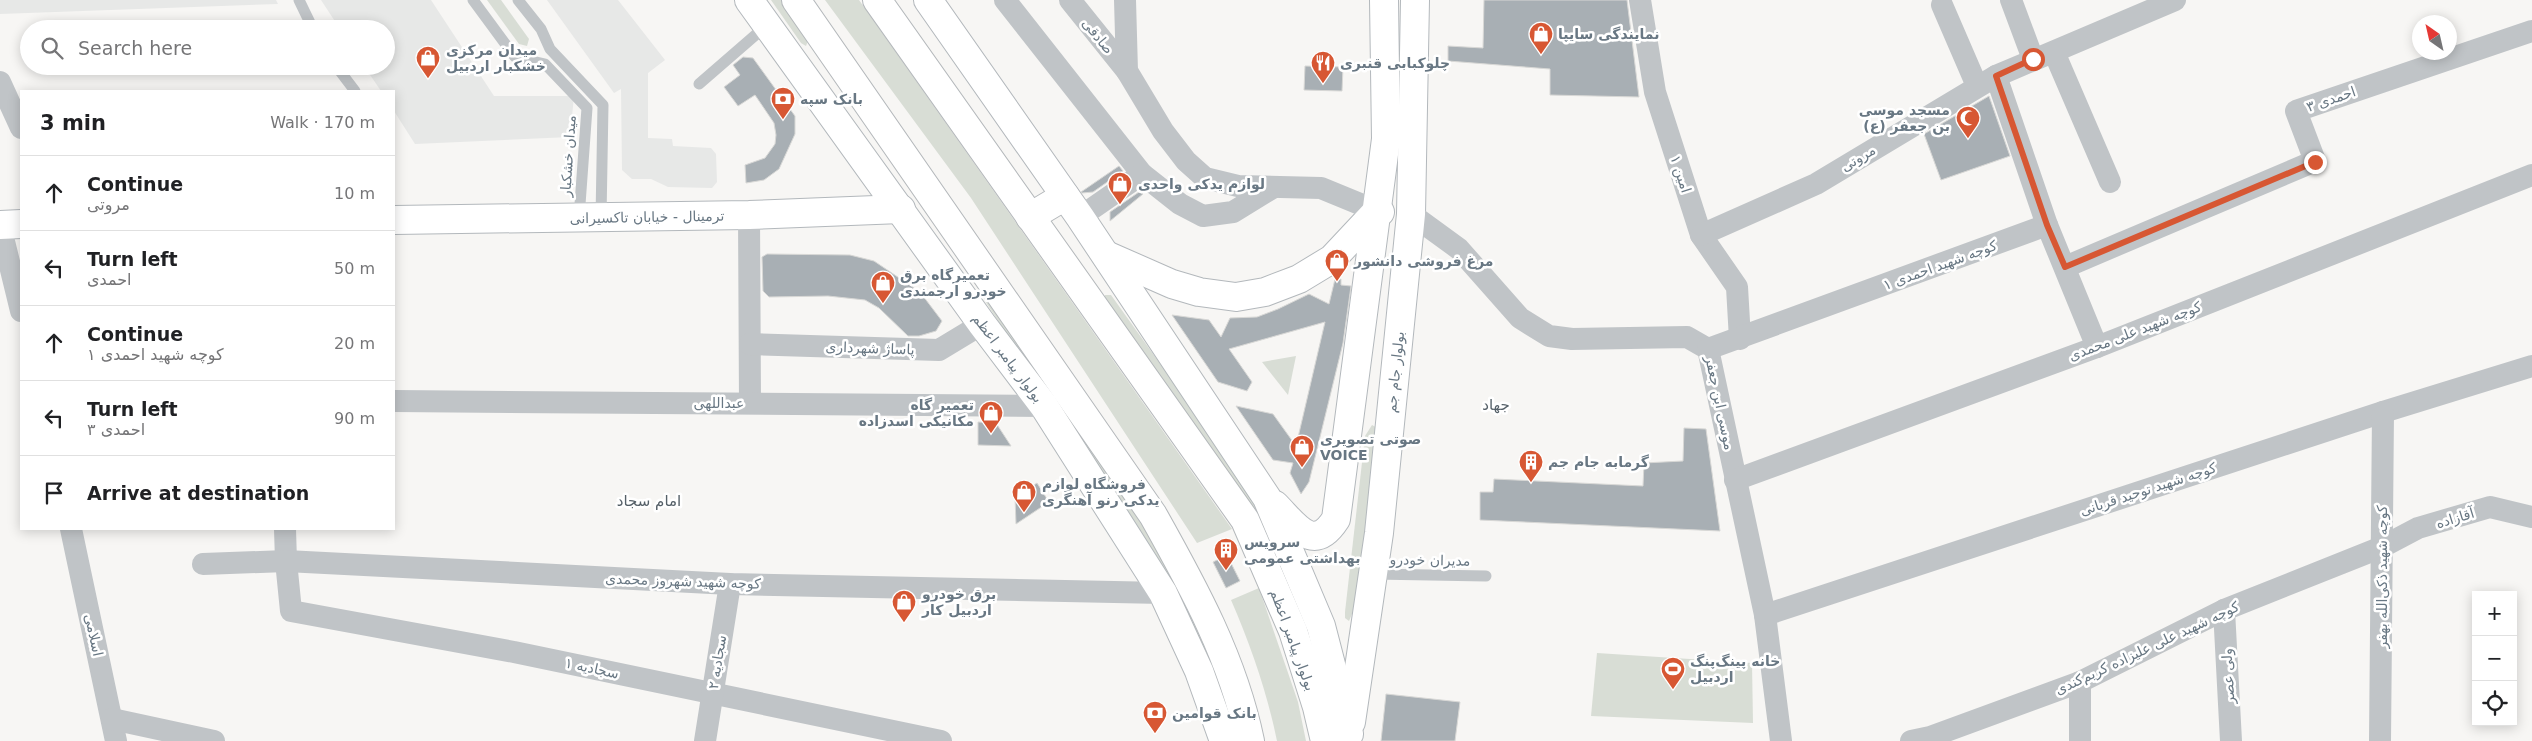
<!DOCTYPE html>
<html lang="en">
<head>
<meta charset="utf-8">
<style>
  :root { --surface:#fff; --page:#f6f6f6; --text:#202124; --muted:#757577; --line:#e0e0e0 }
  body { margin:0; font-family:"DejaVu Sans","Noto Naskh Arabic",sans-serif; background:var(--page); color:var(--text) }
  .controls { position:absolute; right:15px; bottom:15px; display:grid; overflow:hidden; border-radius:0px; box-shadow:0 2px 12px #0003 }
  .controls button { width:45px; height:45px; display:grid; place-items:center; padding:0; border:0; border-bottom:1px solid var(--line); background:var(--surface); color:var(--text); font:25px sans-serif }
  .compass { position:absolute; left:2412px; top:15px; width:45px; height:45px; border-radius:50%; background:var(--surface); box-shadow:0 2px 12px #0003; rotate:326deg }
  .stop { position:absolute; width:15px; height:15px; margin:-11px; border:4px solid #d75733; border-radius:50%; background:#fff }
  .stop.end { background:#d75733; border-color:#fff; box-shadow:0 1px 5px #0008 }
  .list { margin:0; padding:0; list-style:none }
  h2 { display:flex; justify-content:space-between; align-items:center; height:65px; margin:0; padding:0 20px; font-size:21px }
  h2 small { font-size:16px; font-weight:400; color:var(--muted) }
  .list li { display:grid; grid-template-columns:32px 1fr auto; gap:15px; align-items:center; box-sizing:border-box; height:75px; padding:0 20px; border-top:1px solid var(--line) }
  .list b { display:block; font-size:19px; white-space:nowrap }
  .list p { margin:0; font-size:16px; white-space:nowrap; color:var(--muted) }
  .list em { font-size:16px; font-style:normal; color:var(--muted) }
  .icon { flex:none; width:28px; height:28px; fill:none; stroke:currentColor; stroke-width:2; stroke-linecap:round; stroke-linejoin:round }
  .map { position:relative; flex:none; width:2532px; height:741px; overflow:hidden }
  .search { position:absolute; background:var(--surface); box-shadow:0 2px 12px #0003; left:20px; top:20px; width:375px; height:55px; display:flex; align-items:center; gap:12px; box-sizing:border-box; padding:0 18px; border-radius:28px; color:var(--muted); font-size:19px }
  .panel { position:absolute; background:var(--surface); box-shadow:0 2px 12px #0003; left:20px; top:90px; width:375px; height:440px; border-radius:0px }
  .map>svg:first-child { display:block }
  .built { fill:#e7e8e7 }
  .green { fill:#d8ddd5 }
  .building { fill:#a8afb4; stroke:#d8d8d6 }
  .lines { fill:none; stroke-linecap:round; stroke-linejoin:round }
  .secondary-casing { stroke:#b3b8bc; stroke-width:30 }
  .primary-casing { stroke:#b4b8bb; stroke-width:30 }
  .lane { stroke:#c0c4c7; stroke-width:11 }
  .street { stroke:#c0c4c7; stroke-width:22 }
  .secondary { stroke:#fff; stroke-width:28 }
  .primary { stroke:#fff; stroke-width:28 }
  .route { stroke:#d75733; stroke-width:6 }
  .labels { text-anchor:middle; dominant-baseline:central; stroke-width:5; stroke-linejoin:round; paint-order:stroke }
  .poi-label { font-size:14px; font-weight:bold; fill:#687783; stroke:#fff; text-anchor:start }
  .street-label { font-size:14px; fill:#687783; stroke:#fff }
  .neighbourhood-label { font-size:15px; fill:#556068; stroke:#fff }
</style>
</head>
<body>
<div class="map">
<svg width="2532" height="741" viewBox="0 0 2532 741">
  <rect width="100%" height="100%" fill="#f7f6f4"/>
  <!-- built -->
  <g class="built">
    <path d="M0 0H276L278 4 0 14Z"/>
    <path d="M321 0H431L494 96H574L570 137 415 144 394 111V91H381L364 66H386V29H340Z"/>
    <path d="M547 0H618L665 60 648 73V138L672 139 673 146 711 148 716 154 717 182 712 188 668 187 651 179H632L622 170 621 89 614 93Z"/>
  </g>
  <!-- green -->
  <g class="green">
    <path d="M487 0H501L529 39 527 46 519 44Z"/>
    <path d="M771 0H782L809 38 806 46 801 43Z"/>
    <path d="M825 0H859L1232 529 1197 543 971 198Z"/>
    <path d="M984 292 1145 526 1197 615 1239 741 1191 619 1155 554 1111 493 985 301Z"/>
    <path d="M1105 295H1111L1248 487 1310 618 1315 658 1286 573 1266 531 1105 302Z"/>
    <path d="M1296 356 1288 395 1262 362Z"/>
    <path d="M1372 425 1381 430 1355 607 1349 621 1345 618V612L1365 436Z"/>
    <path d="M1259 588 1298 702 1306 741H1277C1267 692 1251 646 1231 600Z"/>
    <path d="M1597 653 1752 663 1753 723 1591 716Z"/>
  </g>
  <!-- building -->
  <g class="building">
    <path d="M1484 0H1627L1639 97 1550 95V69L1448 61V46L1483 48Z"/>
    <path d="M743 57 753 58 795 116V134L779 169 764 180 746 183 745 165 765 158 775 144 776 135 774 123 755 95 738 106 724 87 740 75 733 65Z"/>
    <path d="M1305 66 1343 67 1342 91 1304 90Z"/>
    <path d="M1989 96 2010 156 1941 180 1924 134Z"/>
    <path d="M1119 166 1123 171 1093 192 1082 193 1081 192Z"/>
    <path d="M1139 192 1143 194 1110 221V212Z"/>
    <path d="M767 254 850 255 874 261 920 292 942 321 936 331 919 336H908L879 308 865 300 828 296 769 297 763 291 762 257Z"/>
    <path d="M1335 279H1341V285L1351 286 1343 343 1309 482 1301 494 1290 473 1293 463 1273 460 1236 406 1273 414 1296 446 1325 322 1229 349 1252 382 1247 391 1218 382 1172 315 1209 320 1221 337 1230 318 1257 317 1278 309 1309 294 1329 304Z"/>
    <path d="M978 422 996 423 1011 446 978 445Z"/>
    <path d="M1684 428 1706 429 1720 531 1480 520V492H1493L1494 479 1643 486 1644 463 1683 461Z"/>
    <path d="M1037 483 1049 502 1016 524 1015 497Z"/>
    <path d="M1227 555 1240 581 1226 588 1213 562Z"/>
    <path d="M1386 694 1460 702 1455 741H1381Z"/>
  </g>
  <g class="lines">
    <defs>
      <g id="secondary">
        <path d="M749 0 982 324 1044 406 1163 593 1199 671 1224 741"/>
        <path d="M928 0 1080 217 1267 498 1321 626 1349 734"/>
        <path d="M394 220 749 215 901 209"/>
        <path d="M0 225 21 224"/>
        <path d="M1106 255 1172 284 1199 292 1236 297 1265 292 1299 279 1332 259 1377 211 1380 212"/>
        <path d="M1275 505C1295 525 1313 555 1336 519L1386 139 1384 0"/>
        <path d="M1351 722 1379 533 1411 214 1415 0"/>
      </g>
      <g id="primary">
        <path d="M796 0 1153 515C1194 588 1233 659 1250 741"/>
        <path d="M877 0 1245 520 1293 631 1317 707 1325 741"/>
        <path d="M1030 217 1065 196"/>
      </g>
    </defs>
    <!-- secondary casing -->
    <use href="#secondary" class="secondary-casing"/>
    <!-- primary casing -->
    <use href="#primary" class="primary-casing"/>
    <!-- lane -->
    <g class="lane">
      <path d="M299 0 313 29"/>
      <path d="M473 0 515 57 545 64 587 108 579 218"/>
      <path d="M518 0 541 29 550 49 603 105 601 218"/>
      <path d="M336 66 355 91"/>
      <path d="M699 84 767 25"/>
      <path d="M1373 574 1486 576"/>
    </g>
    <!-- street -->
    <g class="street">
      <path d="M1005 0 1142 174 1180 204 1203 216 1233 212 1274 187"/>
      <path d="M1070 0 1127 71"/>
      <path d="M1125 0 1127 71 1163 131 1186 161 1205 178 1238 186 1321 188 1377 211"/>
      <path d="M1640 0 1655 92 1701 235 1737 287 1740 339"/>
      <path d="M2011 0 2033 59"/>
      <path d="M1942 5 1977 86"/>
      <path d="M2054 52 2110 182"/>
      <path d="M1996 76 2047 225"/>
      <path d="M0 82 21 128"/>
      <path d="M1411 214 1459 249 1520 318 1549 336 1572 339 1687 337 1708 349 1765 615 1781 741"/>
      <path d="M749 215 750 403"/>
      <path d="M1080 217 1142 174"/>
      <path d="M0 225 21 311"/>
      <path d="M1701 235 1816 184 1996 76 2175 0"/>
      <path d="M2065 267 2315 161 2296 111 2532 31"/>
      <path d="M750 344 939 350 982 324"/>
      <path d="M1708 349 2047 225 2097 347"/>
      <path d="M394 401 1044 406"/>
      <path d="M1735 480 2097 347 2532 175"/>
      <path d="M71 529 116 741"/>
      <path d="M285 529 286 561 291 611 514 652 941 741"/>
      <path d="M203 564 286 561 730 584 1163 593"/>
      <path d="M2224 610 2231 741"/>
      <path d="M1765 615 2383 412 2532 366"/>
      <path d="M2080 682V741"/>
      <path d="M112 719 214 741"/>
      <path d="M705 741 730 584"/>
      <path d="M1911 741 1930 737 2080 682 2224 610 2382 547 2418 528 2490 507 2532 517"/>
      <path d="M2380 741 2383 412"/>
    </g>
    <!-- secondary -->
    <use href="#secondary" class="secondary"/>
    <!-- primary -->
    <use href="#primary" class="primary"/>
  </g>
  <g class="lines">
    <!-- route -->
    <path class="route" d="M2033 59 1996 76 2047 225 2065 267 2315 162"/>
  </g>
  <!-- icons -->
  <defs>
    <symbol id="shop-pin" viewBox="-11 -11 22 30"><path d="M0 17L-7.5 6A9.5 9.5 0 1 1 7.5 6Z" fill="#d75733" stroke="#fff"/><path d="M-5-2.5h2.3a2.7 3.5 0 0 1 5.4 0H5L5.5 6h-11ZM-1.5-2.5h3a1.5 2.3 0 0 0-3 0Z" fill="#fff"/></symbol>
    <symbol id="restaurant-pin" viewBox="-11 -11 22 30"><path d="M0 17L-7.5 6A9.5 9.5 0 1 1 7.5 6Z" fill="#d75733" stroke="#fff"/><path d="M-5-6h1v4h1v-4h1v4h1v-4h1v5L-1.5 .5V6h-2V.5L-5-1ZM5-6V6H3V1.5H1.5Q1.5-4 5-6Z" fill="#fff"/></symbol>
    <symbol id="bank-pin" viewBox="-11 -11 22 30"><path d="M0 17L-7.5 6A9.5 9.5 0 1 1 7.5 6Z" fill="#d75733" stroke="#fff"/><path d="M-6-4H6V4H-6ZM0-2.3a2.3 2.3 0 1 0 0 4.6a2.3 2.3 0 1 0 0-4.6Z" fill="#fff"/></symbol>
    <symbol id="mosque-pin" viewBox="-11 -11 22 30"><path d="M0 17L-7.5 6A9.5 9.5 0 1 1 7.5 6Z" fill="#d75733" stroke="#fff"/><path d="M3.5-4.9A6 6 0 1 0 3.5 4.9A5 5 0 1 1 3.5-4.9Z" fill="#fff"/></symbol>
    <symbol id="building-pin" viewBox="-11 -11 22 30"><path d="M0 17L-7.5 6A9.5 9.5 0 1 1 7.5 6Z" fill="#d75733" stroke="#fff"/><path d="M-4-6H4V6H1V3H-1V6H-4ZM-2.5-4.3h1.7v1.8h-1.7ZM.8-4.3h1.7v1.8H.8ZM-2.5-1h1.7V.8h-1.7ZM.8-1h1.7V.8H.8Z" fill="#fff"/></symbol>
    <symbol id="stadium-pin" viewBox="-11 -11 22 30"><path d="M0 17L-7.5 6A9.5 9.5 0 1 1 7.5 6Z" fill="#d75733" stroke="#fff"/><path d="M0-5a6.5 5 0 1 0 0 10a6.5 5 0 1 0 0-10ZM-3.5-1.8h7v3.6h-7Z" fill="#fff"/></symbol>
  </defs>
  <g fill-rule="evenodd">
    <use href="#shop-pin" x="1527" y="20" width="28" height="38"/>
    <use href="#shop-pin" x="414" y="44" width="28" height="38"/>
    <use href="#restaurant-pin" x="1309" y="49" width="28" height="38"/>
    <use href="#bank-pin" x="769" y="85" width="28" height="38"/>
    <use href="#mosque-pin" x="1954" y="104" width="28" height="38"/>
    <use href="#shop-pin" x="1106" y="170" width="28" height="38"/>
    <use href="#shop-pin" x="1323" y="247" width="28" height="38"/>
    <use href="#shop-pin" x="869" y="269" width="28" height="38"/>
    <use href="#shop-pin" x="977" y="399" width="28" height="38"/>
    <use href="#shop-pin" x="1288" y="433" width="28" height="38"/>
    <use href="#building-pin" x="1517" y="448" width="28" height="38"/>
    <use href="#shop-pin" x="1010" y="478" width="28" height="38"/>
    <use href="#building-pin" x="1212" y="536" width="28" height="38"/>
    <use href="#shop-pin" x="890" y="588" width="28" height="38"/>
    <use href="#stadium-pin" x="1659" y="655" width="28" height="38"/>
    <use href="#bank-pin" x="1141" y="699" width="28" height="38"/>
  </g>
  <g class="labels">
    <!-- poi labels -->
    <g class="poi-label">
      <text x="1558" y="34">نمایندگی سایپا</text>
      <text x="446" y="50">میدان مرکزی<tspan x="446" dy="16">خشکبار اردبیل</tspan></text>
      <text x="1340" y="63">چلوکبابی قنبری</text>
      <text x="800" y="99">بانک سپه</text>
      <text x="1950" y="110" text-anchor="end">مسجد موسی<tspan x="1950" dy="16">بن جعفر (ع)</tspan></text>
      <text x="1138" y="184">لوازم یدکی واحدی</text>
      <text x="1354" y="261">مرغ فروشی دانشور</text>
      <text x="900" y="275">تعمیرگاه برق<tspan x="900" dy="16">خودرو ارجمندی</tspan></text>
      <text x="974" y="405" text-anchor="end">تعمیر گاه<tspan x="974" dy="16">مکانیکی اسدزاده</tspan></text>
      <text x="1320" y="439">صوتی تصویری<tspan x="1320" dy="16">VOICE</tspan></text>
      <text x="1548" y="462">گرمابه جام جم</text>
      <text x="1042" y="484">فروشگاه لوازم<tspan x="1042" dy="16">یدکی رنو آهنگری</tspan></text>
      <text x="1244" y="542">سرویس<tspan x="1244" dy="16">بهداشتی عمومی</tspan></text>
      <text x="922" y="594">برق خودرو<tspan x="922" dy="16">اردبیل کار</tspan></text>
      <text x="1690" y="661">خانه پینگ‌پنگ<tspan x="1690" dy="16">اردبیل</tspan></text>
      <text x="1172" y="713">بانک قوامین</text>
    </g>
    <!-- street labels -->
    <g class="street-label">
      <text transform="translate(1098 36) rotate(51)">صادقی</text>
      <text transform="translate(2331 99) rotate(-19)">احمدی ۳</text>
      <text transform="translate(568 156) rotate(-86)">میدان خشکبار</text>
      <text transform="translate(1858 158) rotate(-31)">مروتی</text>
      <text transform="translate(1681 174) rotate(72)">امین ۱</text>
      <text transform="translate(647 217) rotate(-1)">ترمینال - خیابان تاکسیرانی</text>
      <text transform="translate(1940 265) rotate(-20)">کوچه شهید احمدی ۱</text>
      <text transform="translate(2135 331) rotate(-21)">کوچه شهید علی محمدی</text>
      <text transform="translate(870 348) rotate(2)">پاساژ شهرداری</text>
      <text transform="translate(1008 358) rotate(53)">بولوار پیامبر اعظم</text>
      <text transform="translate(1395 372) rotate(-84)">بولوار جام جم</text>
      <text x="719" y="403">عبداللهی</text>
      <text transform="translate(1720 403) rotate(78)">موسی ابن جعفر</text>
      <text transform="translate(2148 489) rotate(-18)">کوچه شهید توحید قربانی</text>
      <text transform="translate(2455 518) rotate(-17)">آقازاده</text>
      <text transform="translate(1430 560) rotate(1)">مدیران خودرو</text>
      <text transform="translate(2382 577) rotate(-90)">کوچه شهید ذکی‌الله بهفر</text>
      <text transform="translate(683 581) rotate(2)">کوچه شهید شهروز محمدی</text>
      <text transform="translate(94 635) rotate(78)">اسلامی</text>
      <text transform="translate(1293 640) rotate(70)">بولوار پیامبر اعظم</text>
      <text transform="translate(2147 648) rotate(-25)">کوچه شهید علی علیزاده کریم‌کندی</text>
      <text transform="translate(717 662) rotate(-81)">سجادیه ۲</text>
      <text transform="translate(592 668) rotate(12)">سجادیه ۱</text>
      <text transform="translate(2228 676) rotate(-93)">ولی عصر</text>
    </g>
    <!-- neighbourhood labels -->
    <g class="neighbourhood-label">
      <text x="1496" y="405">جهاد</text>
      <text x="649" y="501">امام سجاد</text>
    </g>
  </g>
</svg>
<div class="controls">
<button>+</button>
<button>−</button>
<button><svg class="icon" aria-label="locate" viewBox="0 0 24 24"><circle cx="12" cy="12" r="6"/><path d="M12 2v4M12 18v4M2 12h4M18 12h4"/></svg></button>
</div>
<svg class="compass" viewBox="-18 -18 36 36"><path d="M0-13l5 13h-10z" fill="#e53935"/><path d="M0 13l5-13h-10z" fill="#757577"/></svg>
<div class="stop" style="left:2033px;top:59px"></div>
<div class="stop end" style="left:2315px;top:162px"></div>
<div class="search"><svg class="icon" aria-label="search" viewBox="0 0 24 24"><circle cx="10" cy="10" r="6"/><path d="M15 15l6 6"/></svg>Search here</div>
<section class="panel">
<h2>3 min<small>Walk · 170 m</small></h2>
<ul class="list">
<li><svg class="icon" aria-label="ahead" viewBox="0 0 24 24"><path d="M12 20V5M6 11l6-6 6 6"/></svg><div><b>Continue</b><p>مروتی</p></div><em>10 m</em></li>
<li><svg class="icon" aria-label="left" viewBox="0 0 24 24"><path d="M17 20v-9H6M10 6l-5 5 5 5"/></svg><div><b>Turn left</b><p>احمدی</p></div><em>50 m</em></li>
<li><svg class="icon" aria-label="ahead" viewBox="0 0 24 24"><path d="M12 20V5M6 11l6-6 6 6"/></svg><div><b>Continue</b><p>کوچه شهید احمدی ۱</p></div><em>20 m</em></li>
<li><svg class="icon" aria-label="left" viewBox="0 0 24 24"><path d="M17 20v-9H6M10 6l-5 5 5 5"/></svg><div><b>Turn left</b><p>احمدی ۳</p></div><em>90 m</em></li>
<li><svg class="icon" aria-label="arrive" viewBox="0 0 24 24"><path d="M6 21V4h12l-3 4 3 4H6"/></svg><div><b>Arrive at destination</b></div></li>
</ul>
</section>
</div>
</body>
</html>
